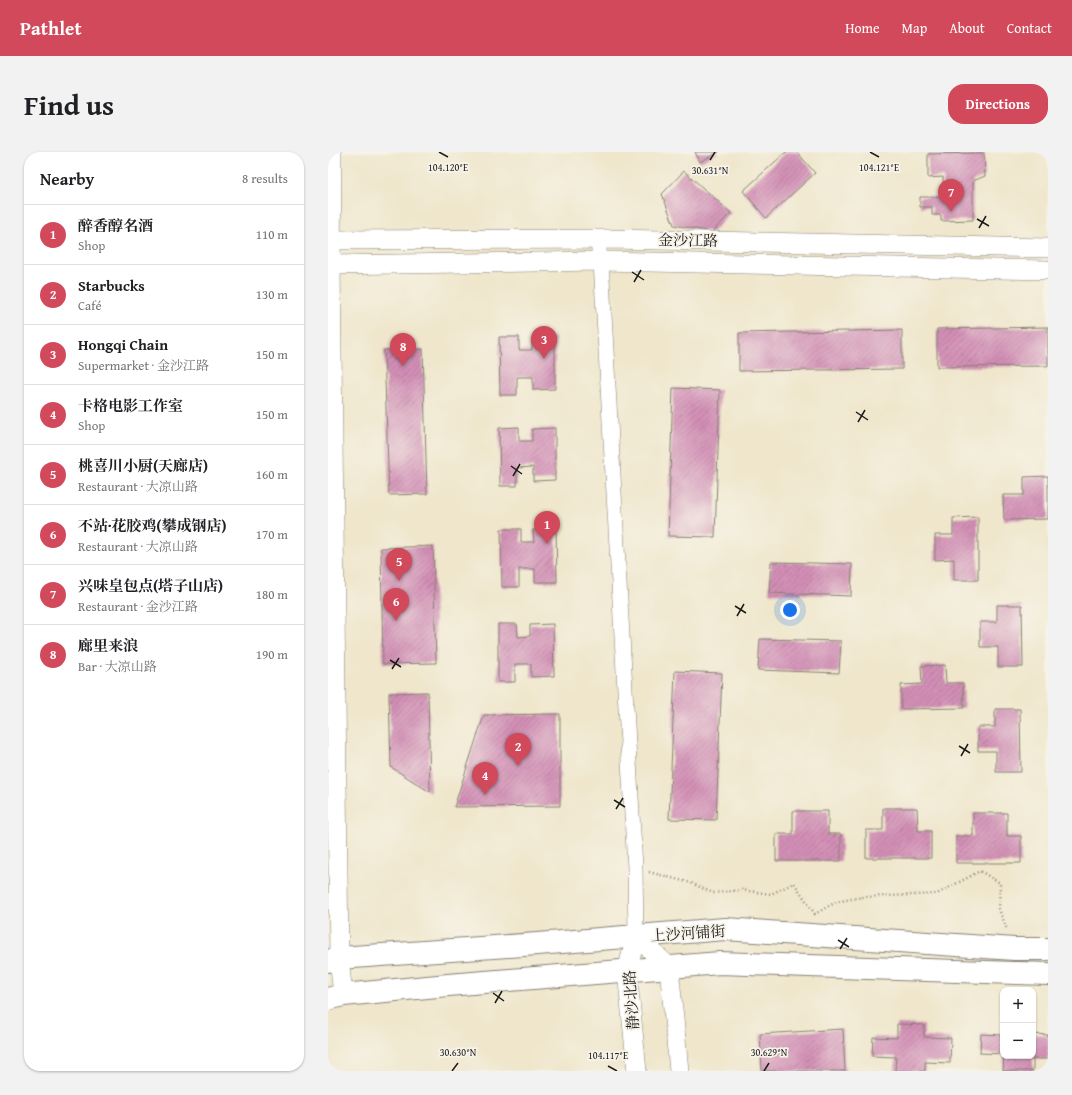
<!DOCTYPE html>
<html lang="en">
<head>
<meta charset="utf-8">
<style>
  :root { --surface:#fff; --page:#f2f2f2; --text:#202124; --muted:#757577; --line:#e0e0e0; --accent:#d1495b }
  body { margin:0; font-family:"Gentium Book Plus","Noto Serif SC",serif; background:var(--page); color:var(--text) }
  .controls { position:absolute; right:12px; bottom:12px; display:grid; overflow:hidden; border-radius:8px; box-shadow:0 1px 3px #0004 }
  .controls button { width:36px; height:36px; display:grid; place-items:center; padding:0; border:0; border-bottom:1px solid var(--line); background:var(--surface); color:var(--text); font:20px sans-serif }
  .you { position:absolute; left:462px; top:458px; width:14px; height:14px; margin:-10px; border:3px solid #fff; border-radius:50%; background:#1a73e8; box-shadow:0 0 0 6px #1a73e833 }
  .badge { display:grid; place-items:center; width:26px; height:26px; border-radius:50%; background:var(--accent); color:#fff; font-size:13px; font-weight:700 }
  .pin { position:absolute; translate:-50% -33px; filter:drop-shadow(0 1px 2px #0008) }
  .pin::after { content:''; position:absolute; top:21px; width:14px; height:12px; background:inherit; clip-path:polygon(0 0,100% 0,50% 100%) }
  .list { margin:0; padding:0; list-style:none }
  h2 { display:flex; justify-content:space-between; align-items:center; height:52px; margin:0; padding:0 16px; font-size:17px }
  h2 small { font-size:13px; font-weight:400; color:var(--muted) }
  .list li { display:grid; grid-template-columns:26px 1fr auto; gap:12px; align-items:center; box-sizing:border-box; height:60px; padding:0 16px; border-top:1px solid var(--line) }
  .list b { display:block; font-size:15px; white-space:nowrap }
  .list p { margin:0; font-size:13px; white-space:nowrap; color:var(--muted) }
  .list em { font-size:13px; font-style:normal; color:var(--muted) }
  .map { position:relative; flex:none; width:720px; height:919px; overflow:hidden; border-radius:16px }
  header { display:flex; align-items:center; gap:24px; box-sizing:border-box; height:56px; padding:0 20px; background:var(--accent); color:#fff }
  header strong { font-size:19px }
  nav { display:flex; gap:22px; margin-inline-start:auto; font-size:14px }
  .intro { display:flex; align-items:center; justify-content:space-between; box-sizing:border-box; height:96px; padding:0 24px }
  h1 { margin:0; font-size:28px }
  .button { padding:10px 18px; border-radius:16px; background:var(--accent); color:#fff; font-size:14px; font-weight:700 }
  main { display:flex; gap:24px; padding:0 24px }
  aside { flex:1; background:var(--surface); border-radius:16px; box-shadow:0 1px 3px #0004 }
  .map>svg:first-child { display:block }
  .building { fill:url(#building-hatch) }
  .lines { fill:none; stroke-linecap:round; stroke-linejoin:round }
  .minor-casing { stroke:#868174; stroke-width:16 }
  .tertiary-casing { stroke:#868174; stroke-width:20 }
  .primary-casing { stroke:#868174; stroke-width:24 }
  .path { stroke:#868174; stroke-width:2.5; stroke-dasharray:1 3; stroke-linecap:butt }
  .minor { stroke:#fff; stroke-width:15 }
  .tertiary { stroke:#fff; stroke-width:19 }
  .primary { stroke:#fff; stroke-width:22 }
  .ticks { fill:none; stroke:#1c1c1c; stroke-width:1.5 }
  .labels { text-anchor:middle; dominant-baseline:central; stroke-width:3.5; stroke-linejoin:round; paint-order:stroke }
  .street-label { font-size:15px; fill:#1c1c1c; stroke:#f7f3e8 }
  .ticks-label { font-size:10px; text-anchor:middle; fill:#1c1c1c; stroke:#f7f3e8; stroke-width:3.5; stroke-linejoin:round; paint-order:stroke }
</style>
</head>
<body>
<header>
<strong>Pathlet</strong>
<nav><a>Home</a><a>Map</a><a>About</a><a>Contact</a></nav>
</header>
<div class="intro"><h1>Find us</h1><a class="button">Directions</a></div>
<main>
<aside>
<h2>Nearby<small>8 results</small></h2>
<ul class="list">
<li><span class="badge">1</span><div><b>醉香醇名酒</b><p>Shop</p></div><em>110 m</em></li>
<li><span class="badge">2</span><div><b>Starbucks</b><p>Café</p></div><em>130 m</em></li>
<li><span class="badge">3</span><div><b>Hongqi Chain</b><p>Supermarket · 金沙江路</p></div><em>150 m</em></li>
<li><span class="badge">4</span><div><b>卡格电影工作室</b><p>Shop</p></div><em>150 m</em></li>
<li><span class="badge">5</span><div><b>桃喜川小厨(天廊店)</b><p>Restaurant · 大凉山路</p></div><em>160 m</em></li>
<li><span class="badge">6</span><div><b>不站·花胶鸡(攀成钢店)</b><p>Restaurant · 大凉山路</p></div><em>170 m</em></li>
<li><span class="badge">7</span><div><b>兴味皇包点(塔子山店)</b><p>Restaurant · 金沙江路</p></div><em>180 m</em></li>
<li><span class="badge">8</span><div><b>廊里来浪</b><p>Bar · 大凉山路</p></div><em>190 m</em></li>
</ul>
</aside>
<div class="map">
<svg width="720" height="919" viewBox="0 0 720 919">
  <defs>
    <pattern id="building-hatch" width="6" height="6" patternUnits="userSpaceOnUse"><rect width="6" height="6" fill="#d38fb6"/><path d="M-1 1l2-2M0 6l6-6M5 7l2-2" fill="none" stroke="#aa7493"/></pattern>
  </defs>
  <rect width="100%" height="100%" fill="#f7f3e8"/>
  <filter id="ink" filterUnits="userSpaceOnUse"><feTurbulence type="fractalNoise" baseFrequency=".025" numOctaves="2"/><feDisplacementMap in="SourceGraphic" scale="8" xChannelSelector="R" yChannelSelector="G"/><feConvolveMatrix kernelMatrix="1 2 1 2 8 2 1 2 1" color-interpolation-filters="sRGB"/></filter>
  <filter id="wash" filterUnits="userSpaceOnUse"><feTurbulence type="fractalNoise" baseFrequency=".012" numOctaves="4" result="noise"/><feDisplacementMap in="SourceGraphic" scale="16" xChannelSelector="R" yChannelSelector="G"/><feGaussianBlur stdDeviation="0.9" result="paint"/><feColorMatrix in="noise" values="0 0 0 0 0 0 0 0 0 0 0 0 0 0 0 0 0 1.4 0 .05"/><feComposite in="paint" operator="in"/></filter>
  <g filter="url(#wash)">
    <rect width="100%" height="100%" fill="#efe6cb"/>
    <g id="blocks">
      <!-- building -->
      <g class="building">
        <path d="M367 0H391L372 10Z"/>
        <path d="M458 0H469L487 21 438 66 415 39Z"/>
        <path d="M656 1 657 24 645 29V68L613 69V63H604V55H592V45H616L615 25 600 26V2Z"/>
        <path d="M356 19 403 61 384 80 346 73 334 42Z"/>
        <path d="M720 175V214L609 215V177Z"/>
        <path d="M574 178V217L411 219V181Z"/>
        <path d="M171 185H191V198H204V186L227 185V237L205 238V225H189V243H172Z"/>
        <path d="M95 197 99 342 61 343 56 198Z"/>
        <path d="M345 236 392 238 387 385 340 384Z"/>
        <path d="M191 275V289H204V277L227 276V328L205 329V315L189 316V334H172L171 276Z"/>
        <path d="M720 324V367L676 368 675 343H696V325Z"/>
        <path d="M650 365V428H626V407L607 408V383H625V366Z"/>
        <path d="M173 377H193V390H206L205 378 228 377 229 430H207V417H191V435H174Z"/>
        <path d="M105 394 108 511 55 512 53 396Z"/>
        <path d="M443 410 524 412 523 444 441 441Z"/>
        <path d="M669 453H694L695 515H670V495H652V470H669Z"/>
        <path d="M170 472H189L190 485 202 484V473L225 472 226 524 203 525V512H187V530H170Z"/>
        <path d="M432 487 513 489 511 521 430 518Z"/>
        <path d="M617 513 618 531H635L636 556 573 557V533L594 532 593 514Z"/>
        <path d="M347 519 394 521 388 668 341 667Z"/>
        <path d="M100 540 102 640 63 615 61 541Z"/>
        <path d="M667 557H692L693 620H668V599H650V575H667Z"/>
        <path d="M232 562V654L126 655 156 563Z"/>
        <path d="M555 656H589L590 679H603V706H538V678H555Z"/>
        <path d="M465 659H500V682H513V709H448V682H465Z"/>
        <path d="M645 661H679V684H693V711H628V684H645Z"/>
        <path d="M569 872 596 873V885L623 886 622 911 597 910V919H567L568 905 544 904 545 885 569 886Z"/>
        <path d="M515 877 517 919H434L432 882Z"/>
        <path d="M653 882 675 883V902L652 901Z"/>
        <path d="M705 882 720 883V907H705V919H675L676 904H705Z"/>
      </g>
    </g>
  </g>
  <g filter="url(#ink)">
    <use href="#blocks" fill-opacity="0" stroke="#868174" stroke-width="1"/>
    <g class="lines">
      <defs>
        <path id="minor" d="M269 87 273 109 307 716 308 784"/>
        <g id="tertiary">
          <path d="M4 0 3 113 11 806 15 843"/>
          <path d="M0 88 282 87 720 96"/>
          <path d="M0 113 273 109 720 118"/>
          <path d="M309 919 299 819 308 784 341 815 351 919"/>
        </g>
        <g id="primary">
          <path d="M0 809 11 806 209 792 397 777 686 797H720"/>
          <path d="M0 847 15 843 120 833 392 811 720 822"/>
        </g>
      </defs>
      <!-- minor casing -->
      <use href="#minor" class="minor-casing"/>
      <!-- tertiary casing -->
      <use href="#tertiary" class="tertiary-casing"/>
      <!-- primary casing -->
      <use href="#primary" class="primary-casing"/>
      <!-- path -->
      <path class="path" d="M321 720 363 731 385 741 414 738 443 742 466 731 487 762 508 750 534 745 609 742 652 719 672 731 671 757 679 778"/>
      <!-- minor -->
      <use href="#minor" class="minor"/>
      <!-- tertiary -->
      <use href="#tertiary" class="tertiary"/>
      <!-- primary -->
      <use href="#primary" class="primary"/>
    </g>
  </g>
  <!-- ticks -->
  <path class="ticks" d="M111 0 120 5M542 0 551 5M382 8 387 0M649 67 661 74M651 76 658 64M304 120 316 128M306 130 313 118M528 260 540 268M530 270 537 258M183 314 194 322M185 324 192 312M407 454 418 461M409 464 416 452M62 508 73 515M64 517 71 506M631 594 642 601M633 604 640 592M286 648 297 655M288 657 295 646M510 788 521 795M512 797 519 786M165 841 176 849M167 851 174 839M280 914 289 919M124 919 130 911M436 919 441 911"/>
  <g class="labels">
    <!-- street labels -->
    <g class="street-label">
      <text transform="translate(360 88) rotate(1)">金沙江路</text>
      <text transform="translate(360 781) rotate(-4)">上沙河铺街</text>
      <text transform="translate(303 848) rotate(-94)">静沙北路</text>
    </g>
  </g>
  <g class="ticks-label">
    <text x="551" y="19">104.121°E</text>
    <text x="120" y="19">104.120°E</text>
    <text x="382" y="22">30.631°N</text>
    <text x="130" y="904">30.630°N</text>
    <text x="441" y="904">30.629°N</text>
    <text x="280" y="907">104.117°E</text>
  </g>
</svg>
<div class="controls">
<button>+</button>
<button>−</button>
</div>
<div class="you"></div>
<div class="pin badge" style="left:219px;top:392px">1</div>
<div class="pin badge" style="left:190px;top:614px">2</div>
<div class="pin badge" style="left:216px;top:207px">3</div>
<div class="pin badge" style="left:157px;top:643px">4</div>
<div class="pin badge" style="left:71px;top:429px">5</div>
<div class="pin badge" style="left:68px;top:469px">6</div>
<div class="pin badge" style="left:623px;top:60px">7</div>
<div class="pin badge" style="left:75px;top:214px">8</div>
</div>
</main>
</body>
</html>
